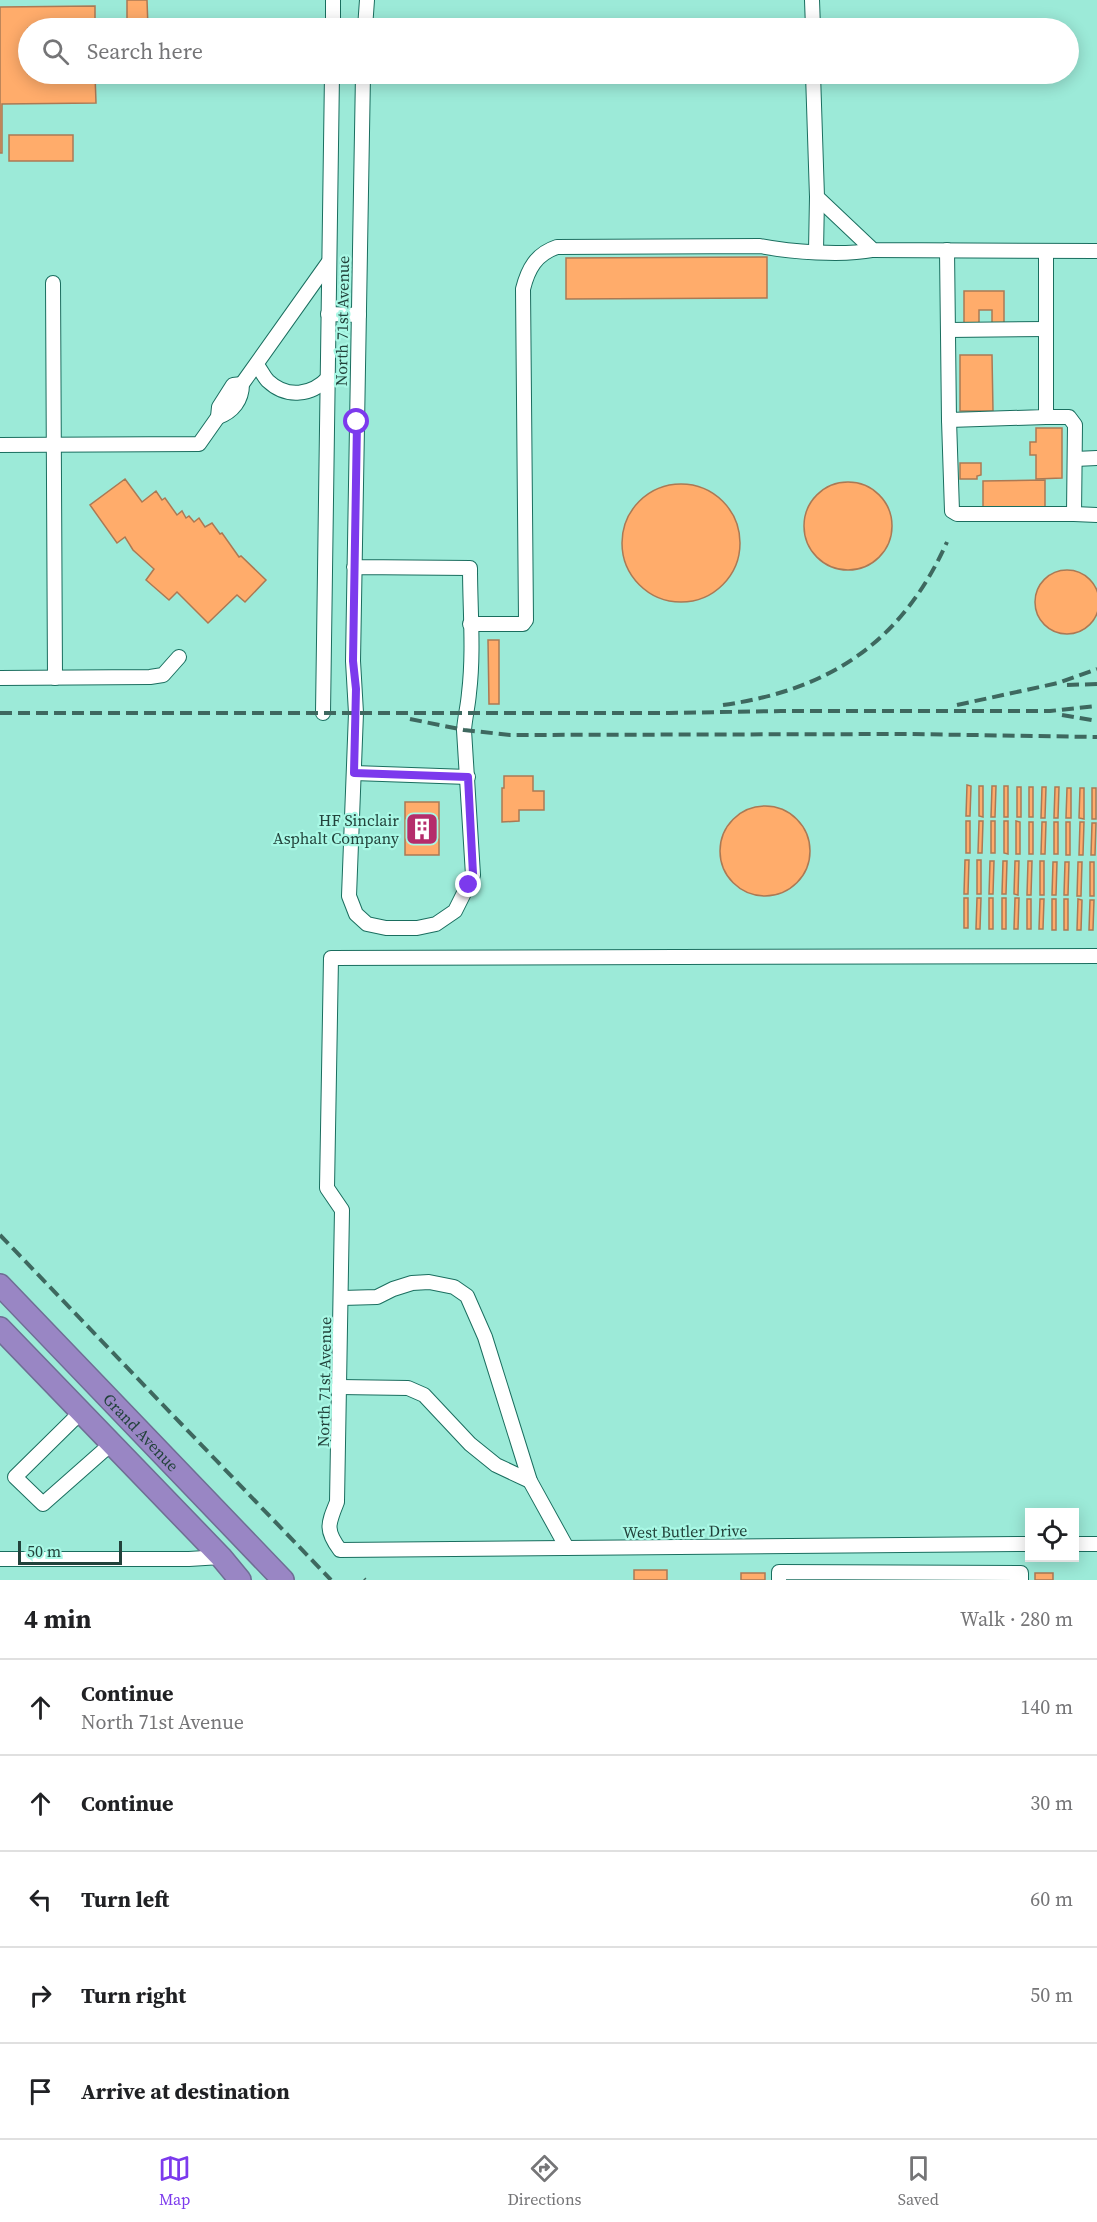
<!DOCTYPE html>
<html lang="en">
<head>
<meta charset="utf-8">
<style>
  :root { --surface:#fff; --page:#f2f2f2; --text:#202124; --muted:#757577; --line:#e0e0e0; --accent:#7c3aed }
  body { margin:0; font-family:"Source Serif 4",serif; background:var(--page); color:var(--text) }
  .controls { position:absolute; right:18px; bottom:18px; display:grid; overflow:hidden; border-radius:0px; box-shadow:0 3px 15px #0003 }
  .controls button { width:54px; height:54px; display:grid; place-items:center; padding:0; border:0; border-bottom:2px solid var(--line); background:var(--surface); color:var(--text); font:30px sans-serif }
  .scale { position:absolute; left:18px; bottom:15px; width:104px; box-sizing:border-box; padding-left:6px; border:3px solid #22423b; border-top:0; font-size:16px; line-height:21px; white-space:nowrap; color:#22423b; -webkit-text-stroke:4px #a9f8e5; paint-order:stroke }
  .stop { position:absolute; width:18px; height:18px; margin:-14px; border:4px solid #7c3aed; border-radius:50%; background:#fff }
  .stop.end { background:#7c3aed; border-color:#fff; box-shadow:0 2px 6px #0008 }
  .list { margin:0; padding:0; list-style:none }
  h2 { display:flex; justify-content:space-between; align-items:center; height:78px; margin:0; padding:0 24px; font-size:26px }
  h2 small { font-size:20px; font-weight:400; color:var(--muted) }
  .list li { display:grid; grid-template-columns:39px 1fr auto; gap:18px; align-items:center; box-sizing:border-box; height:96px; padding:0 24px; border-top:2px solid var(--line) }
  .list b { display:block; font-size:22px; white-space:nowrap }
  .list p { margin:0; font-size:20px; white-space:nowrap; color:var(--muted) }
  .list em { font-size:20px; font-style:normal; color:var(--muted) }
  .icon { flex:none; width:33px; height:33px; fill:none; stroke:currentColor; stroke-width:2; stroke-linecap:round; stroke-linejoin:round }
  .map { position:relative; flex:none; width:1097px; height:1580px; overflow:hidden }
  .search { position:absolute; background:var(--surface); box-shadow:0 3px 15px #0003; left:18px; right:18px; top:18px; height:66px; display:flex; align-items:center; gap:15px; box-sizing:border-box; padding:0 21px; border-radius:33px; color:var(--muted); font-size:22px }
  .sheet { height:558px; background:var(--surface) }
  nav { display:flex; justify-content:space-around; align-items:center; box-sizing:border-box; height:84px; border-top:2px solid var(--line); background:var(--surface); font-size:16px; color:var(--muted) }
  nav a { display:grid; justify-items:center; gap:3px }
  nav .on { color:var(--accent) }
  .map>svg:first-child { display:block }
  .building { fill:#ffac6b; stroke:#ab7954; stroke-width:1.5 }
  .lines { fill:none; stroke-linecap:round; stroke-linejoin:round }
  .minor-casing { stroke:#1a6e5f; stroke-width:16 }
  .highway-casing { stroke:#6f6e94; stroke-width:24 }
  .minor { stroke:#fff; stroke-width:14 }
  .highway { stroke:#9986c4; stroke-width:21 }
  .rail { stroke:#3e685f; stroke-width:4; stroke-dasharray:12 6; stroke-linecap:butt }
  .route { stroke:#7c3aed; stroke-width:8 }
  .labels { text-anchor:middle; dominant-baseline:central; stroke-width:4.5; stroke-linejoin:round; paint-order:stroke }
  .street-label { font-size:16px; fill:#22423b; stroke:#a9f8e5 }
  .poi-label { font-size:16px; fill:#22423b; stroke:#a9f8e5; text-anchor:end }
</style>
</head>
<body>
<div class="map">
<svg width="1097" height="1580" viewBox="0 0 1097 1580">
  <rect width="100%" height="100%" fill="#9cead8"/>
  <!-- building -->
  <g class="building">
    <path d="M127 0H147L148 28H127Z"/>
    <path d="M95 6V28H28V74H95L96 103 2 104V153H0V7Z"/>
    <rect x="9" y="135" width="64" height="26"/>
    <path d="M767 257V298L566 299V258Z"/>
    <path d="M964 291H1004V323H992V310H979V323H964Z"/>
    <path d="M960 355H992L993 411H960Z"/>
    <path d="M1036 428H1062V478L1036 479V455H1030V442H1036Z"/>
    <path d="M960 463H981V475L977 476V479H960Z"/>
    <path d="M125 479 142 502 156 491 162 500 165 498 177 515 182 511 186 518 189 516 194 522 199 518 205 527 212 523 220 534 222 533 239 557 241 556 266 580 245 602 237 595 208 623 177 592 169 600 146 580 154 569 133 550 125 537 117 543 90 505Z"/>
    <path d="M1045 480V507H983V481Z"/>
    <circle cx="848" cy="526" r="44"/>
    <circle cx="681" cy="543" r="59"/>
    <circle cx="1067" cy="602" r="32"/>
    <path d="M488 640H499V704H489Z"/>
    <path d="M504 776H533V791H544V810H519V821L502 822V788H504Z"/>
    <path d="M967 785 971 786 970 816H966Z"/>
    <path d="M979 786H983V817L979 816Z"/>
    <path d="M992 786H996L995 817H991Z"/>
    <rect x="1004" y="786" width="4" height="31"/>
    <rect x="1017" y="787" width="4" height="30"/>
    <rect x="1029" y="787" width="4" height="30"/>
    <path d="M1042 787H1046L1045 818H1041Z"/>
    <path d="M1055 787H1059L1058 818H1054Z"/>
    <path d="M1067 788H1071V818H1066Z"/>
    <path d="M1080 788H1084V819L1079 818Z"/>
    <rect x="1092" y="788" width="4" height="31"/>
    <rect x="405" y="802" width="34" height="53"/>
    <circle cx="765" cy="851" r="45"/>
    <rect x="966" y="821" width="4" height="32"/>
    <path d="M979 821H983L982 853H978Z"/>
    <rect x="991" y="821" width="4" height="32"/>
    <path d="M1004 821H1008V854L1004 853Z"/>
    <path d="M1016 821 1020 822V854H1016Z"/>
    <rect x="1029" y="822" width="4" height="32"/>
    <path d="M1042 822H1046L1045 854H1041Z"/>
    <rect x="1054" y="822" width="4" height="32"/>
    <rect x="1066" y="822" width="4" height="33"/>
    <path d="M1080 822H1084L1083 855H1079Z"/>
    <path d="M1092 823H1096L1095 855H1091Z"/>
    <path d="M965 860H969L968 894H964Z"/>
    <rect x="977" y="860" width="4" height="34"/>
    <path d="M990 861H994L993 894H989Z"/>
    <path d="M1003 861H1007L1006 894H1002Z"/>
    <path d="M1015 861H1019L1018 895 1014 894Z"/>
    <path d="M1028 861H1032L1031 895H1027Z"/>
    <rect x="1040" y="861" width="4" height="34"/>
    <path d="M1053 862H1057L1056 895H1052Z"/>
    <path d="M1065 862H1069L1068 895H1064Z"/>
    <path d="M1078 862H1082L1081 896H1077Z"/>
    <rect x="1090" y="862" width="4" height="34"/>
    <rect x="964" y="898" width="4" height="30"/>
    <path d="M977 898H981L980 929H976Z"/>
    <rect x="989" y="898" width="4" height="31"/>
    <rect x="1002" y="898" width="4" height="31"/>
    <path d="M1015 898H1019L1018 929H1014Z"/>
    <rect x="1027" y="899" width="4" height="30"/>
    <path d="M1040 899H1044L1043 929H1039Z"/>
    <rect x="1052" y="899" width="4" height="31"/>
    <rect x="1064" y="899" width="4" height="31"/>
    <path d="M1078 899 1082 900 1081 930H1077Z"/>
    <path d="M1090 900H1094L1093 930H1089Z"/>
    <rect x="634" y="1570" width="33" height="10"/>
    <rect x="741" y="1573" width="24" height="7"/>
    <rect x="1035" y="1573" width="18" height="7"/>
  </g>
  <g class="lines">
    <defs>
      <g id="minor">
        <path d="M812 0 813 28"/>
        <path d="M333 28V0"/>
        <path d="M365 28 367 0"/>
        <path d="M813 74 817 197 873 250 1097 251"/>
        <path d="M947 250 949 420 1046 417V251"/>
        <path d="M816 251 817 197"/>
        <path d="M53 283 55 678"/>
        <path d="M328 314 359 315"/>
        <path d="M948 330 1046 329"/>
        <path d="M257 365C261 370 264 377 268 381 287 399 312 395 328 378"/>
        <path d="M218 417C233 412 242 400 242 384L328 263"/>
        <path d="M949 420 952 511 957 514H1074L1075 425 1069 417H1046"/>
        <path d="M0 445 199 444 218 417 219 407 233 385 242 384"/>
        <path d="M1075 459 1097 458"/>
        <path d="M1074 514 1097 515"/>
        <path d="M354 567 470 568C470 609 474 652 469 693 468 706 465 717 464 730L473 875 455 911 436 924 417 928H386L367 924 356 914 349 896 356 713 353 661 363 74"/>
        <path d="M470 624H523L526 620 523 289C528 269 536 254 557 247L760 246C791 252 842 256 873 250"/>
        <path d="M0 678 150 677 163 675 179 657"/>
        <path d="M323 713 332 74"/>
        <path d="M354 773 468 777"/>
        <path d="M342 1298 377 1297 393 1289 412 1283 429 1282 454 1287 467 1296 485 1337 530 1481 567 1548"/>
        <path d="M340 1387 408 1388 424 1395 470 1444 496 1465 530 1481"/>
        <path d="M81 1412 15 1477 43 1504 111 1444"/>
        <path d="M1030 1544 340 1550C325 1530 328 1524 337 1502L342 1210 327 1188 331 958 1097 956"/>
        <path d="M1074 1544H1097"/>
        <path d="M0 1559H189L221 1557"/>
        <path d="M779 1580V1572L1021 1573V1580"/>
      </g>
      <g id="highway">
        <path id="s1" d="M0 1285 283 1580"/>
        <path d="M0 1328 221 1557 240 1580"/>
      </g>
    </defs>
    <!-- minor casing -->
    <use href="#minor" class="minor-casing"/>
    <!-- highway casing -->
    <use href="#highway" class="highway-casing"/>
    <!-- minor -->
    <use href="#minor" class="minor"/>
    <!-- highway -->
    <use href="#highway" class="highway"/>
    <!-- rail -->
    <g class="rail">
      <path d="M1067 685 1097 684"/>
      <path d="M723 705C830 690 902 642 947 542"/>
      <path d="M957 705 1058 683 1097 669"/>
      <path d="M0 713H669L781 711H1050L1097 706"/>
      <path d="M1062 715 1097 721"/>
      <path d="M410 719 464 730 510 735 908 734 1097 737"/>
      <path d="M0 1235 331 1580"/>
      <path d="M364 1579 365 1580"/>
    </g>
  </g>
  <g class="lines">
    <!-- route -->
    <path class="route" d="M357 422 353 661 356 689 354 773 468 777 473 874 469 885"/>
  </g>
  <!-- icons -->
  <defs>
    <symbol id="building-square" viewBox="-11 -11 22 22"><rect x="-9" y="-9" width="18" height="18" rx="4" fill="#b52c6b" stroke="#a9f8e5"/><path d="M-4-6H4V6H1V3H-1V6H-4ZM-2.5-4.3h1.7v1.8h-1.7ZM.8-4.3h1.7v1.8H.8ZM-2.5-1h1.7V.8h-1.7ZM.8-1h1.7V.8H.8Z" fill="#fff"/></symbol>
  </defs>
  <g fill-rule="evenodd">
    <use href="#building-square" x="403" y="810" width="38" height="38"/>
  </g>
  <g class="labels">
    <!-- street labels -->
    <g class="street-label">
      <text transform="translate(342 321) rotate(-89)">North 71st Avenue</text>
      <text transform="translate(324 1382) rotate(-89)">North 71st Avenue</text>
      <text stroke="none"><textPath href="#s1" startOffset="204">Grand Avenue</textPath></text>
      <text transform="translate(685 1531) rotate(-1)">West Butler Drive</text>
    </g>
    <!-- poi labels -->
    <g class="poi-label">
      <text x="399" y="820">HF Sinclair<tspan x="399" dy="18">Asphalt Company</tspan></text>
    </g>
  </g>
</svg>
<div class="controls">
<button><svg class="icon" aria-label="locate" viewBox="0 0 24 24"><circle cx="12" cy="12" r="6"/><path d="M12 2v4M12 18v4M2 12h4M18 12h4"/></svg></button>
</div>
<div class="scale">50 m</div>
<div class="stop" style="left:357px;top:422px"></div>
<div class="stop end" style="left:469px;top:885px"></div>
<div class="search"><svg class="icon" aria-label="search" viewBox="0 0 24 24"><circle cx="10" cy="10" r="6"/><path d="M15 15l6 6"/></svg>Search here</div>
</div>
<section class="sheet">
<h2>4 min<small>Walk · 280 m</small></h2>
<ul class="list">
<li><svg class="icon" aria-label="ahead" viewBox="0 0 24 24"><path d="M12 20V5M6 11l6-6 6 6"/></svg><div><b>Continue</b><p>North 71st Avenue</p></div><em>140 m</em></li>
<li><svg class="icon" aria-label="ahead" viewBox="0 0 24 24"><path d="M12 20V5M6 11l6-6 6 6"/></svg><div><b>Continue</b></div><em>30 m</em></li>
<li><svg class="icon" aria-label="left" viewBox="0 0 24 24"><path d="M17 20v-9H6M10 6l-5 5 5 5"/></svg><div><b>Turn left</b></div><em>60 m</em></li>
<li><svg class="icon" aria-label="right" viewBox="0 0 24 24"><path d="M7 20v-9h11M14 6l5 5-5 5"/></svg><div><b>Turn right</b></div><em>50 m</em></li>
<li><svg class="icon" aria-label="arrive" viewBox="0 0 24 24"><path d="M6 21V4h12l-3 4 3 4H6"/></svg><div><b>Arrive at destination</b></div></li>
</ul>
</section>
<nav>
<a class="on"><svg class="icon" aria-label="map" viewBox="0 0 24 24"><path d="M3 6l6-2 6 2 6-2v14l-6 2-6-2-6 2zM9 4v14M15 6v14"/></svg>Map</a>
<a><svg class="icon" aria-label="directions" viewBox="0 0 24 24"><path d="M12 3l9 9-9 9-9-9zM9 14v-3h6M13 9l2 2-2 2"/></svg>Directions</a>
<a><svg class="icon" aria-label="saved" viewBox="0 0 24 24"><path d="M7 4h10v16l-5-4-5 4z"/></svg>Saved</a>
</nav>
</body>
</html>
